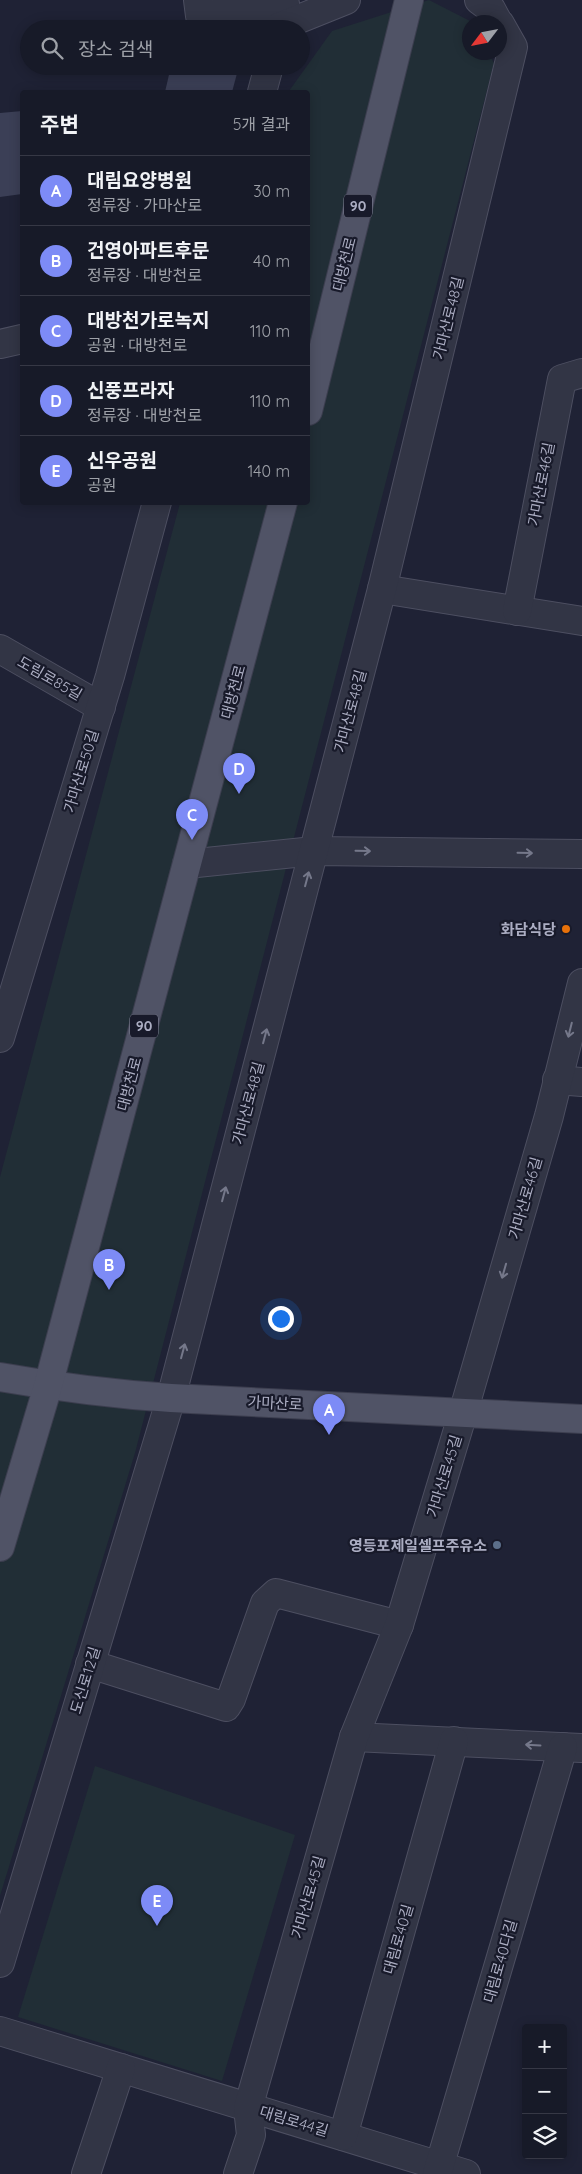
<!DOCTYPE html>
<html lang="ko">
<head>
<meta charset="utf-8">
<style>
  :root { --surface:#171a28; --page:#202330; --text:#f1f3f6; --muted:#9ea1a8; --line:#363845; --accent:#7d8bf6 }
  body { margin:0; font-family:Quicksand,"Noto Sans KR",sans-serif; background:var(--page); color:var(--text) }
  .controls { position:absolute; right:15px; bottom:15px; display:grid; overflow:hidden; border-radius:5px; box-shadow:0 2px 12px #0003 }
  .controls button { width:45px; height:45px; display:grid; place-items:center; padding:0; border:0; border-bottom:1px solid var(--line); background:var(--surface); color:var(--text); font:25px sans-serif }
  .compass { position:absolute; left:462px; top:15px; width:45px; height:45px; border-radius:50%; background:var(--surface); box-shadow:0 2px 12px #0003; rotate:238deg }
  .you { position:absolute; left:280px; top:1318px; width:18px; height:18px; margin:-12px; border:4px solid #fff; border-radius:50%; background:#1a73e8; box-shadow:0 0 0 8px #1a73e833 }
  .badge { display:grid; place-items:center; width:32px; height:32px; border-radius:50%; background:var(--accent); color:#fff; font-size:16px; font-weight:700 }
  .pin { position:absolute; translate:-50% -41px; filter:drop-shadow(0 1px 2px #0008) }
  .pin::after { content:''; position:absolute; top:26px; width:18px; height:15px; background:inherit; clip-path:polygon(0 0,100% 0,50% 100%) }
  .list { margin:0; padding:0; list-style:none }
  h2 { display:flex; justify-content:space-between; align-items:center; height:65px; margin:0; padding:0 20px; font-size:21px }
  h2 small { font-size:16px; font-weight:400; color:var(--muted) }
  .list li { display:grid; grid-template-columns:32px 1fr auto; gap:15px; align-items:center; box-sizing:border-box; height:70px; padding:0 20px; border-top:1px solid var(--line) }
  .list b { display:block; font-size:19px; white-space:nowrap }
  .list p { margin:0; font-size:16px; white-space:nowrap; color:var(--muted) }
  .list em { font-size:16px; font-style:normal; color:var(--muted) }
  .icon { flex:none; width:28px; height:28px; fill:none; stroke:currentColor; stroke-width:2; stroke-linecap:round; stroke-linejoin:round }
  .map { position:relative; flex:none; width:582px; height:2174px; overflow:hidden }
  .search { position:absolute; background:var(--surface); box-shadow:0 2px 12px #0003; left:20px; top:20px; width:290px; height:55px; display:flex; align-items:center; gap:12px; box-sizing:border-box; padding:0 18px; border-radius:28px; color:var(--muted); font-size:19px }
  .panel { position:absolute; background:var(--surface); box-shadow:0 2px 12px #0003; left:20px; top:90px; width:290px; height:415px; border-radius:5px }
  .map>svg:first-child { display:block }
  .green { fill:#212e36 }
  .building { fill:#3b3f56 }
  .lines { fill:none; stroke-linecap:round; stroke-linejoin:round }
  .minor-casing { stroke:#4d4f61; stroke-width:30 }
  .major-casing { stroke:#3c3e4f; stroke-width:30 }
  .minor { stroke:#323545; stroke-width:28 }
  .major { stroke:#505366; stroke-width:28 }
  .oneway { stroke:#75788a }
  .food-dot { fill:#e8710a; stroke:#181a2a; stroke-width:2 }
  .service-dot { fill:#5c6f8a; stroke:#181a2a; stroke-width:2 }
  .labels { text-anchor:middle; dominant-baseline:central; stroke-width:4.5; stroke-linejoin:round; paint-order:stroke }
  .shield { fill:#181a2a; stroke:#808295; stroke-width:1 }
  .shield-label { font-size:14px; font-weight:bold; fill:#acaec3 }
  .street-label { font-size:15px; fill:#acaec3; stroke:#181a2a }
  .poi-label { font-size:15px; font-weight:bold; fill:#acaec3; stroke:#181a2a; text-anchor:end }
</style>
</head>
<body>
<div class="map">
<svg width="582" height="2174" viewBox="0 0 582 2174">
  <rect width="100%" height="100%" fill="#1f2235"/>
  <!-- green -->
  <g class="green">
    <path d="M429 0 470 21V52L488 53 494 63 135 1453 0 1896V1177L180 503 308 502V92L289 91 332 31Z"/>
    <path d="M95 1766 295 1835 222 2081 18 2017Z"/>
  </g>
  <!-- building -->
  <g class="building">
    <path d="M171 66H239L232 92H165Z"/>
    <path d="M22 111V194L0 197V113Z"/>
  </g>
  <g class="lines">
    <defs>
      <g id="minor">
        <path d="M198 0 200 16 285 4"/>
        <path d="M479 0 491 9 498 22"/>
        <path d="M279 27 346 0"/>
        <path d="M262 92 269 66"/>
        <path d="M0 344 22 339"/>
        <path d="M382 589 582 621"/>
        <path d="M517 611 562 379 582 373"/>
        <path d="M0 649 101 707"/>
        <path d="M187 864 314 851 582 854"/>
        <path d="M0 1038 110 676 157 502"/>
        <path d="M557 1080 582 1082"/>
        <path d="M90 1664 226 1707 231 1699 265 1603 276 1593 399 1625"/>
        <path d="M354 1737 581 1748"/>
        <path d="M0 1963 171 1398 382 589 513 47 500 24"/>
        <path d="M0 2031 466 2174"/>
        <path d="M343 2136 454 1741"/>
        <path d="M86 2174 121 2068"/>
        <path d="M238 2174 251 2135 248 2108 354 1737 399 1625 463 1413 549 1116 582 983"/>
        <path d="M437 2174 563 1747"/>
      </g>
      <g id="major">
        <path d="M308 411 409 0"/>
        <path d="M0 1377C57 1387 113 1394 171 1398L582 1419"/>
        <path d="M0 1547 48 1386 283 502"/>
      </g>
    </defs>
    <!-- minor casing -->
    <use href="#minor" class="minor-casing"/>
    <!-- major casing -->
    <use href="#major" class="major-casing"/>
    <!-- minor -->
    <use href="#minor" class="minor"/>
    <!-- major -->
    <use href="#major" class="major"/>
  </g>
  <!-- one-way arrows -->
  <defs><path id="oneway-shaft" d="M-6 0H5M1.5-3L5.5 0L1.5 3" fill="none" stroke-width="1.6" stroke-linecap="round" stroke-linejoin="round" transform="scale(1.25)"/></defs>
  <g class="oneway">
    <use href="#oneway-shaft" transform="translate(363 851) rotate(1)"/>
    <use href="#oneway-shaft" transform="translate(525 853) rotate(1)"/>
    <use href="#oneway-shaft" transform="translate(307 879) rotate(-75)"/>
    <use href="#oneway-shaft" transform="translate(570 1030) rotate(104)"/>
    <use href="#oneway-shaft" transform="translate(265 1036) rotate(-75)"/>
    <use href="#oneway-shaft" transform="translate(224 1194) rotate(-75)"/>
    <use href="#oneway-shaft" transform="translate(504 1271) rotate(106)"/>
    <use href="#oneway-shaft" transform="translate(183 1351) rotate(-75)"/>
    <use href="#oneway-shaft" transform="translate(533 1745) rotate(-177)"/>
  </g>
  <!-- markers -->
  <circle class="food-dot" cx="566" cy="929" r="5"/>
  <circle class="service-dot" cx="497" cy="1545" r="5"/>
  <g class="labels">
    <!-- shield labels -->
    <g class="shield">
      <rect x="344" y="194.5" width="28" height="23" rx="4"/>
      <rect x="130" y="1014.5" width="28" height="23" rx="4"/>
    </g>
    <g class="shield-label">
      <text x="358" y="206">90</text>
      <text x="144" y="1026">90</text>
    </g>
    <!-- street labels -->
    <g class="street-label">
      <text transform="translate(344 264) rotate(-76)">대방천로</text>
      <text transform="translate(448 318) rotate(-76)">가마산로48길</text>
      <text transform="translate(541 484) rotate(-79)">가마산로46길</text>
      <text transform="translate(50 678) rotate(30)">도림로85길</text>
      <text transform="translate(233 692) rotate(-75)">대방천로</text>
      <text transform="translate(350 711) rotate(-75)">가마산로48길</text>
      <text transform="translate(81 771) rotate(-73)">가마산로50길</text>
      <text transform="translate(129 1084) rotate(-75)">대방천로</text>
      <text transform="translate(248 1103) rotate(-75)">가마산로48길</text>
      <text transform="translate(525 1198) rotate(-74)">가마산로46길</text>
      <text transform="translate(275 1403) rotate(3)">가마산로</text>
      <text transform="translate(444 1476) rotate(-73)">가마산로45길</text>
      <text transform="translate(85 1680) rotate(-73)">도신로12길</text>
      <text transform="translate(308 1897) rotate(-74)">가마산로45길</text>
      <text transform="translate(398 1939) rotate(-74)">대림로40길</text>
      <text transform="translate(500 1961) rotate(-74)">대림로40다길</text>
      <text transform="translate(294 2121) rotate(17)">대림로44길</text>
    </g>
    <!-- poi labels -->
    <g class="poi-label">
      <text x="556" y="929">화담식당</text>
      <text x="487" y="1545">영등포제일셀프주유소</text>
    </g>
  </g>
</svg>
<div class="controls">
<button>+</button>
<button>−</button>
<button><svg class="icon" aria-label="layers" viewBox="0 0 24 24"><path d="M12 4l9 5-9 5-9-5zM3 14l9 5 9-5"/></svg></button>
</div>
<svg class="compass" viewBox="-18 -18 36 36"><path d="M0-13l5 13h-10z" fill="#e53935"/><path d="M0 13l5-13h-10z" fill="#9ea1a8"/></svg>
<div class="you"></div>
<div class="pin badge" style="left:329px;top:1435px">A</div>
<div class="pin badge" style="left:109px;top:1290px">B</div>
<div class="pin badge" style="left:192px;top:840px">C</div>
<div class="pin badge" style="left:239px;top:794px">D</div>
<div class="pin badge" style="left:157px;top:1926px">E</div>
<div class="search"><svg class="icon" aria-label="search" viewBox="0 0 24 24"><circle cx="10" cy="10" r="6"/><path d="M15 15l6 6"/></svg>장소 검색</div>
<section class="panel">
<h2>주변<small>5개 결과</small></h2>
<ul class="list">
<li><span class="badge">A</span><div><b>대림요양병원</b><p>정류장 · 가마산로</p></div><em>30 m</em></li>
<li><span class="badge">B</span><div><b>건영아파트후문</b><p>정류장 · 대방천로</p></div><em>40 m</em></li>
<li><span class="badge">C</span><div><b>대방천가로녹지</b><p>공원 · 대방천로</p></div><em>110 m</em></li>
<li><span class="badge">D</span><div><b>신풍프라자</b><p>정류장 · 대방천로</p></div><em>110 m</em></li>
<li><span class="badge">E</span><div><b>신우공원</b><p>공원</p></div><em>140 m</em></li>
</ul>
</section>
</div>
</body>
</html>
